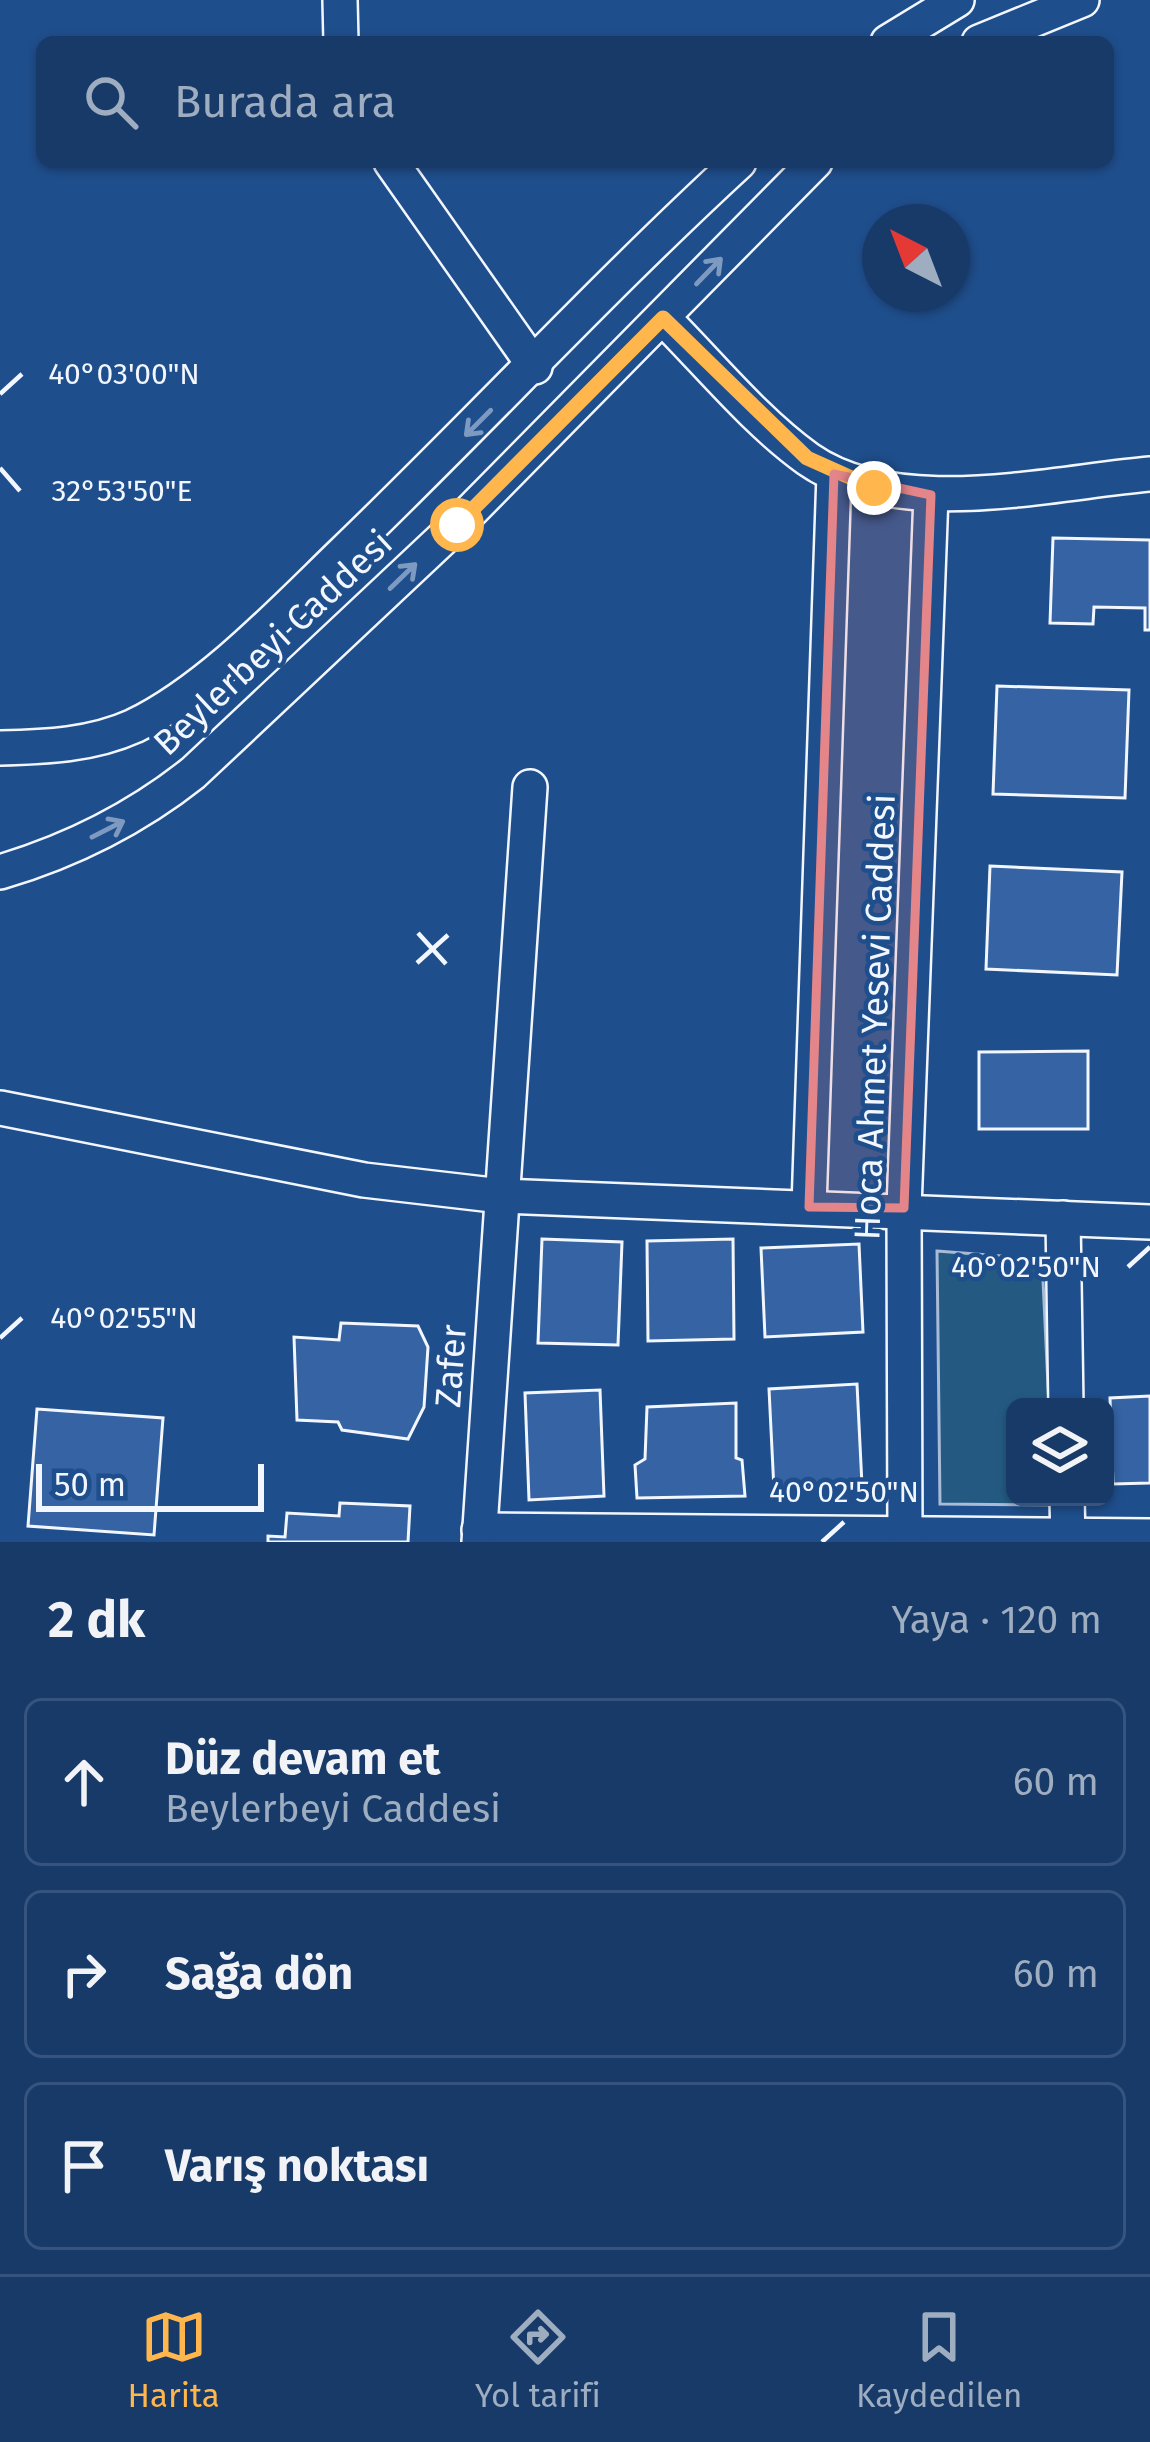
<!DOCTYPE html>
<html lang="tr">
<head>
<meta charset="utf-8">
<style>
  :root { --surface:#173a69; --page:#244571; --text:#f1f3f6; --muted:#9eadc0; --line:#36547d; --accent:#ffb74d }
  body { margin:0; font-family:"Fira Sans",sans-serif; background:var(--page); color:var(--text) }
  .controls { position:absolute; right:36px; bottom:36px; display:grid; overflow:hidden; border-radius:18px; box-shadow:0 3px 9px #0004 }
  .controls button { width:108px; height:108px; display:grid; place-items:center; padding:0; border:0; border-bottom:3px solid var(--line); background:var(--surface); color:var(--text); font:60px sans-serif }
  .compass { position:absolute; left:862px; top:204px; width:108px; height:108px; border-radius:50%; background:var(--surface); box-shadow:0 3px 9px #0004; rotate:318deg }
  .scale { position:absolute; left:36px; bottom:30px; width:228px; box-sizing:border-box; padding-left:12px; border:6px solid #f2f6ff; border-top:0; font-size:33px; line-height:42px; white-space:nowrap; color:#f2f6ff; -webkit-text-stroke:9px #1f4e8c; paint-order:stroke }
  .stop { position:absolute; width:36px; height:36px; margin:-27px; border:9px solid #ffb74d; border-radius:50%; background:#fff }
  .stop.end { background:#ffb74d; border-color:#fff; box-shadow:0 3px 12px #0008 }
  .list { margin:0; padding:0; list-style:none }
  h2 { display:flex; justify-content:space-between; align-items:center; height:156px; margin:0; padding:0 48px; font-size:51px }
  h2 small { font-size:39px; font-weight:400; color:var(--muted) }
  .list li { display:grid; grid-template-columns:78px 1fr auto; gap:36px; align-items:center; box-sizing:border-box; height:168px; margin:0 24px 24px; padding:0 24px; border:3px solid var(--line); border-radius:18px }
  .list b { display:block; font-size:45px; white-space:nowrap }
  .list p { margin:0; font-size:39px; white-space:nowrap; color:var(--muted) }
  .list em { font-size:39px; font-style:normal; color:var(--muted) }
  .icon { flex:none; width:66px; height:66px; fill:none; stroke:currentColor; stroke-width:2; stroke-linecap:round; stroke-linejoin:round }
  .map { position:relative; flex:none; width:1150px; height:1542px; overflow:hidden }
  .search { position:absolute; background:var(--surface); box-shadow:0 3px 9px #0004; left:36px; right:36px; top:36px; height:132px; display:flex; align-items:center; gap:30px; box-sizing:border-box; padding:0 42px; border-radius:18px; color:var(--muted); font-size:45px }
  .sheet { height:732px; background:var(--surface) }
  nav { display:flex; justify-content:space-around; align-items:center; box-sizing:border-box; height:168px; border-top:3px solid var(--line); background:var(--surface); font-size:33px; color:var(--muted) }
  nav a { display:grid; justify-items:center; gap:6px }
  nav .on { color:var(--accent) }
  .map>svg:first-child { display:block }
  .green { fill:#245a82; stroke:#a8bbd7; stroke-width:3 }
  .building { fill:#3563a3; stroke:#f2f6ff; stroke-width:3 }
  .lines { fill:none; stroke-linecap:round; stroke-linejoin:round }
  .minor-casing { stroke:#f2f6ff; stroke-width:38 }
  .minor { stroke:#1f4e8c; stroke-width:33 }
  .oneway { stroke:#7e9ac0 }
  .route { stroke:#ffb74d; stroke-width:15 }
  .marked { fill:#e38589; fill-opacity:0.2; stroke:#e38589; stroke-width:9; stroke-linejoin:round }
  .ticks { fill:none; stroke:#f2f6ff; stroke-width:4.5 }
  .labels { text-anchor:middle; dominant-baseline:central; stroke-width:9; stroke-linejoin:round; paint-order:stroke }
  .street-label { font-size:36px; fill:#f2f6ff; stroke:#1f4e8c }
  .ticks-label { font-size:30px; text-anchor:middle; fill:#f2f6ff; stroke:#1f4e8c; stroke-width:9; stroke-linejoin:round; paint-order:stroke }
</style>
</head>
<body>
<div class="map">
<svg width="1150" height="1542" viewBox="0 0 1150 1542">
  <rect width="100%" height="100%" fill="#1f4e8c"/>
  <!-- green -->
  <path class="green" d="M937 1251 1042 1259 1049 1407H1015V1497H1053L1054 1505 940 1504Z"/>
  <!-- building -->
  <g class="building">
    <path d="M1053 538 1150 540V630H1145V608L1094 607 1093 624 1050 623Z"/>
    <path d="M997 686 1129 690 1125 798 993 794Z"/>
    <path d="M990 866 1122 872 1117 975 986 969Z"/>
    <path d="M1088 1051V1129H979V1052Z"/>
    <path d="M542 1239 622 1242 618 1345 538 1343Z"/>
    <path d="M733 1239 734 1339 648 1341 647 1241Z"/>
    <path d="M859 1244 863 1332 765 1337 761 1248Z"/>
    <path d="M341 1323 418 1326 428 1347 424 1407 408 1439 342 1430 338 1422 297 1420 294 1337 339 1340Z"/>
    <path d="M857 1384 862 1485 774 1490 769 1389Z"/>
    <path d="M600 1390 604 1496 529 1500 525 1393Z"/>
    <path d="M1150 1396V1483L1113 1484 1110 1398Z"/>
    <path d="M736 1403V1458L742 1460 745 1496 637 1498 635 1465 645 1459 647 1407Z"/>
    <path d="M37 1409 163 1418 154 1535 28 1526Z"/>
    <path d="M340 1503 410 1506 408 1542H268V1536L285 1537 287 1513 339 1516Z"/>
  </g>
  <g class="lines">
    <defs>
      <g id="minor">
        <path d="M340 0 341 42"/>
        <path d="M888 42 957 0"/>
        <path d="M979 42 1082 0"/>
        <path d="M391 162 535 367"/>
        <path d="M663 318C709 364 755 421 808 459 896 521 1049 483 1150 474"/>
        <path d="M0 748C46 747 92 745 134 726 209 690 284 610 344 552 477 424 603 287 739 162"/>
        <path d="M0 872C71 851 135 819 193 773L457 525 815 162"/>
        <path d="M0 1108 364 1180 501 1196 1150 1222"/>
        <path d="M809 1207 834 474"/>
        <path d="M1063 1218 1066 1407"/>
        <path d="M1067 1497 1068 1542"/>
        <path d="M479 1530 1150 1536"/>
        <path d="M479 1542 530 787"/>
        <path d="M905 1542 904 1208 931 495"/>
      </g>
    </defs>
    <!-- minor casing -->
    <use href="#minor" class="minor-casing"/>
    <!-- minor -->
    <use href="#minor" class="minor"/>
  </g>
  <!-- one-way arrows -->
  <defs><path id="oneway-shaft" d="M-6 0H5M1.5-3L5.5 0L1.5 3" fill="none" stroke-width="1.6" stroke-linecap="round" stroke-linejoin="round" transform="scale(3)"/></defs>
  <g class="oneway">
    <use href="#oneway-shaft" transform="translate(709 271) rotate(-46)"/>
    <use href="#oneway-shaft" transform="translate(478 423) rotate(135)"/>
    <use href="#oneway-shaft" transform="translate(403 576) rotate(-44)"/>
    <use href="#oneway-shaft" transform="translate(108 829) rotate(-27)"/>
  </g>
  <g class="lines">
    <!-- route -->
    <path class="route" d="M457 525 663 318 807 458 874 488"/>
  </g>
  <!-- marked area -->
  <path class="marked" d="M834 474 931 495 904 1208 809 1207Z"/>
  <!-- ticks -->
  <path class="ticks" d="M0 394 22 374M0 468 20 491M418 933 446 964M417 963 448 935M1128 1267 1150 1247M0 1338 22 1318M822 1542 844 1522"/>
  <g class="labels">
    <!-- street labels -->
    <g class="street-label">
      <text transform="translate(273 643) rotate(-43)">Beylerbeyi Caddesi</text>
      <text transform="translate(875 1017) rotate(-88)">Hoca Ahmet Yesevi Caddesi</text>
      <text transform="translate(451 1366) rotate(-86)">Zafer</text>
    </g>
  </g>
  <g class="ticks-label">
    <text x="124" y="384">40°03'00"N</text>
    <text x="122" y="501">32°53'50"E</text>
    <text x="1026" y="1277">40°02'50"N</text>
    <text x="124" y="1328">40°02'55"N</text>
    <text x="844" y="1502">40°02'50"N</text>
  </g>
</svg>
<div class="controls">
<button><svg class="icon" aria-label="layers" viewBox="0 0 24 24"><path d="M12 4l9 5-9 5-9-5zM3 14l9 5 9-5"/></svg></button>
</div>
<svg class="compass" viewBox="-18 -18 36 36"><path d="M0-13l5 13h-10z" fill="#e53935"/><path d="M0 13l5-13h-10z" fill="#9eadc0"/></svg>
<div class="scale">50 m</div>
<div class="stop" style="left:457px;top:525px"></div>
<div class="stop end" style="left:874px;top:488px"></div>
<div class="search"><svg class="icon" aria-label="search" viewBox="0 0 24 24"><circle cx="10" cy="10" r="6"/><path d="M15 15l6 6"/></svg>Burada ara</div>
</div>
<section class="sheet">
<h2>2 dk<small>Yaya · 120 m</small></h2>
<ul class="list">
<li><svg class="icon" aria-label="ahead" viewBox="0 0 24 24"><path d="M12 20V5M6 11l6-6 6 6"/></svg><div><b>Düz devam et</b><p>Beylerbeyi Caddesi</p></div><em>60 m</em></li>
<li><svg class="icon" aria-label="right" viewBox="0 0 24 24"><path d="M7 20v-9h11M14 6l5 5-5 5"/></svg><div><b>Sağa dön</b></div><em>60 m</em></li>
<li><svg class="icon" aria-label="arrive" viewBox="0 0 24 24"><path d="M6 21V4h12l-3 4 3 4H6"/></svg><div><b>Varış noktası</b></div></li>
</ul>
</section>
<nav>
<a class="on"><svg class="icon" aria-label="map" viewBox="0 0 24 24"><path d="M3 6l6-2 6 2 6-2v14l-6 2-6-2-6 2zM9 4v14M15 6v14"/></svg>Harita</a>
<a><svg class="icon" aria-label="directions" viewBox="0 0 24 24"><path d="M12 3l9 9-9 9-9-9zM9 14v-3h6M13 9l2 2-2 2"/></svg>Yol tarifi</a>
<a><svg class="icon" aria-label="saved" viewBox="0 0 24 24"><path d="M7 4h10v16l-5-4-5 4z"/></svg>Kaydedilen</a>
</nav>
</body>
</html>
